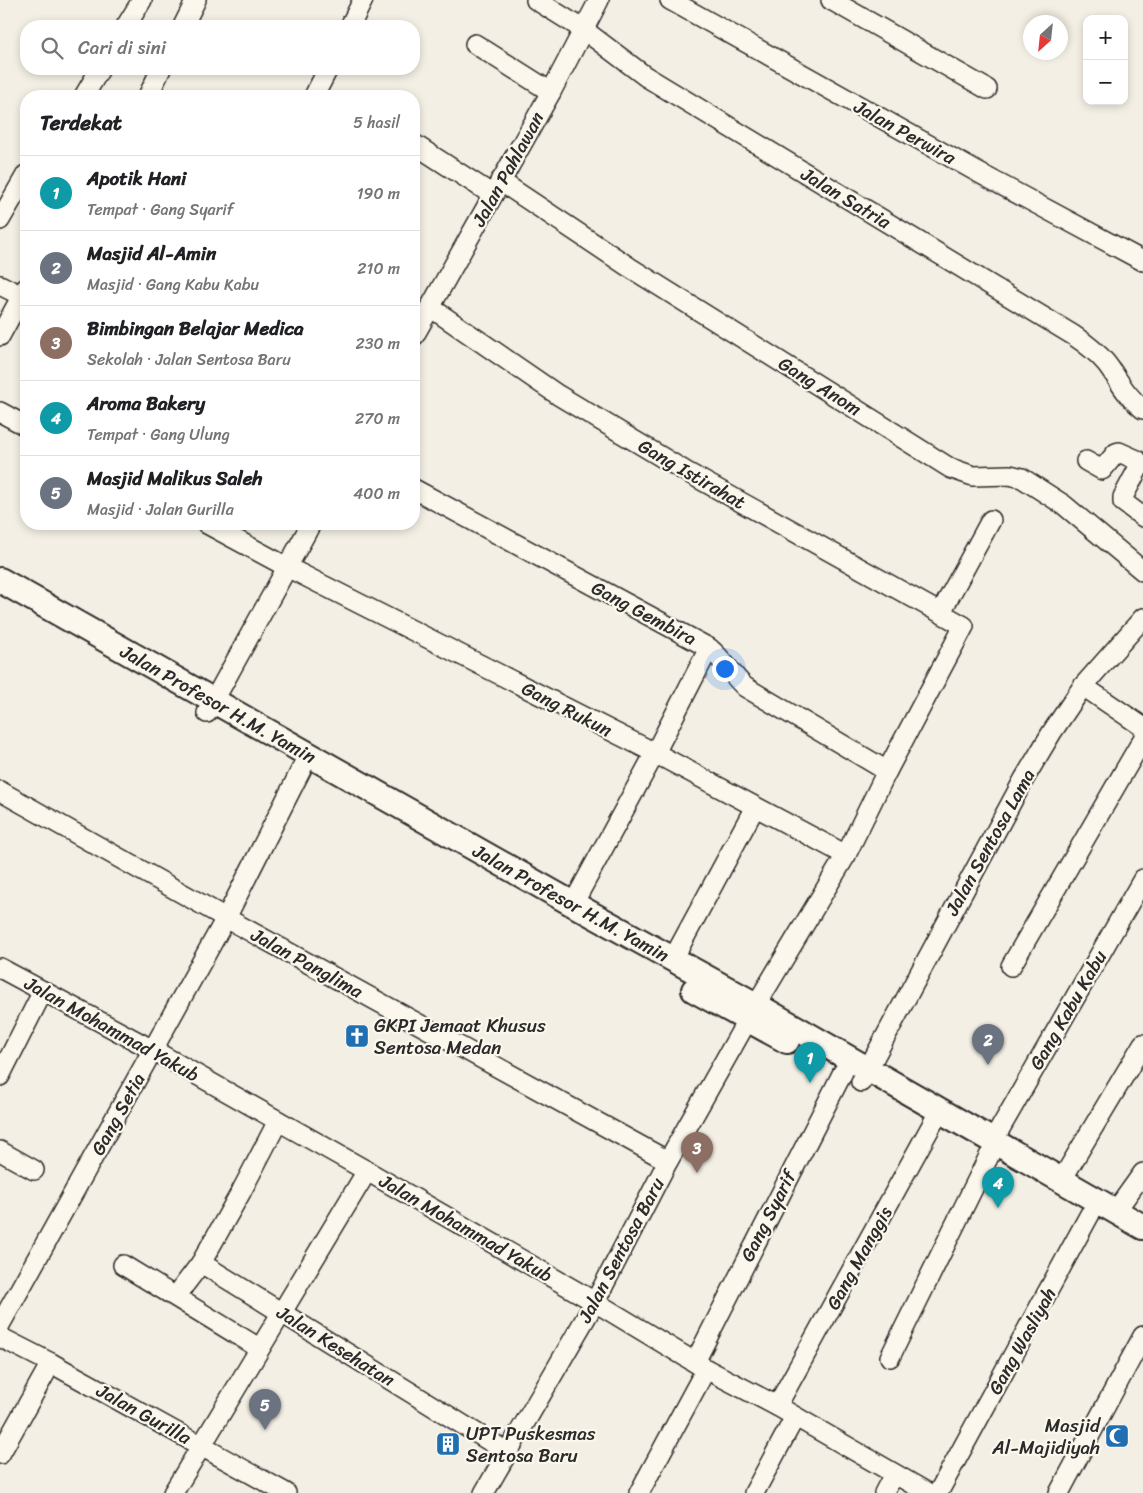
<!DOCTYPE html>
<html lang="id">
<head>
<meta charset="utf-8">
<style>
  :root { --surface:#fff; --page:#f2f2f2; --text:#202124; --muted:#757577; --line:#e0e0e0; --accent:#111827 }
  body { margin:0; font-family:Sriracha,sans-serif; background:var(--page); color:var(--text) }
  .controls { position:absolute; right:15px; top:15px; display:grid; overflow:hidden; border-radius:10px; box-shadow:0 2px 8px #0003 }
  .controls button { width:45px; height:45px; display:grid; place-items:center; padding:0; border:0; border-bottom:1px solid var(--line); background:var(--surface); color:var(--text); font:25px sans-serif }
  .compass { position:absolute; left:1023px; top:15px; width:45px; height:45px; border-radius:50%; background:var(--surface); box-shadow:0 2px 8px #0003; rotate:207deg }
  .you { position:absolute; left:724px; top:668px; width:18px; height:18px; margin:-12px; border:4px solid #fff; border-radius:50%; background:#1a73e8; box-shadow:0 0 0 8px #1a73e833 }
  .badge { display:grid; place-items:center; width:32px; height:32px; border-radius:50%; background:var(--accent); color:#fff; font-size:16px; font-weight:700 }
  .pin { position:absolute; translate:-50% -41px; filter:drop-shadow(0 1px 2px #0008) }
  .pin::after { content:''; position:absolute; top:26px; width:18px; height:15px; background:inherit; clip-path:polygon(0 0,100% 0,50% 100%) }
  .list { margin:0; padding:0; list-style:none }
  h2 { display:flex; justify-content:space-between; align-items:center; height:65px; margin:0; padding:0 20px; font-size:21px }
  h2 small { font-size:16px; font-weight:400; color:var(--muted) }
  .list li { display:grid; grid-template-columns:32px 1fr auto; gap:15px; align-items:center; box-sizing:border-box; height:75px; padding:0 20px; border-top:1px solid var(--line) }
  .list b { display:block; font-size:19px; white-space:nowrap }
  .list p { margin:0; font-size:16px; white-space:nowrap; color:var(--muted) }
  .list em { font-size:16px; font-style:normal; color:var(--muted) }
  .icon { flex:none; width:28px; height:28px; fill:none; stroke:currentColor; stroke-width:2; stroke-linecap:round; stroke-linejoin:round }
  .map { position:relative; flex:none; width:1143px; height:1493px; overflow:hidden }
  .search { position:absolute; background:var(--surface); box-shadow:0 2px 8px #0003; left:20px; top:20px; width:400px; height:55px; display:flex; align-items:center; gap:12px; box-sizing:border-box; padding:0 18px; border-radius:20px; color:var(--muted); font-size:19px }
  .panel { position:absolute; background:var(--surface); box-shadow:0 2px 8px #0003; left:20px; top:90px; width:400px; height:440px; border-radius:20px }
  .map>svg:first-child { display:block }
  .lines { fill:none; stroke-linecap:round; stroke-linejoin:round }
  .minor-casing { stroke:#2b2b2b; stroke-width:22 }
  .major-casing { stroke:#2b2b2b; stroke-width:28 }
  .minor { stroke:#fbf7ec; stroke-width:19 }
  .major { stroke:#fbf7ec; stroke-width:24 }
  .labels { text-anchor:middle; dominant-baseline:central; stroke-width:4.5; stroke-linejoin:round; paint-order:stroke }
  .street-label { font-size:19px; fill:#2b2b2b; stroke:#fbf7ec }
  .poi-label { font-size:19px; fill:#2b2b2b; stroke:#fbf7ec; text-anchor:start }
</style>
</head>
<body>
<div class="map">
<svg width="1143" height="1493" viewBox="0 0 1143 1493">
  <rect width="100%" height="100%" fill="#f3efe4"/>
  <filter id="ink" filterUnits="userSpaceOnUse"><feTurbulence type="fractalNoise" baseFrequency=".02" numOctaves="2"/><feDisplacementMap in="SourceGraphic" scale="10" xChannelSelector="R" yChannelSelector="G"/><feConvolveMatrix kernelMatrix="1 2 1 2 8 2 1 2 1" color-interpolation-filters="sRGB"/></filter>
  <g filter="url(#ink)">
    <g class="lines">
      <defs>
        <g id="minor">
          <path d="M536 0 584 30 645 76 1073 335C1085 343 1097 352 1106 363 1120 381 1124 394 1143 409"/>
          <path d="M670 0 979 173 1143 261"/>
          <path d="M831 0 987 89"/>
          <path d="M126 26 142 0"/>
          <path d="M183 26 196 0"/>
          <path d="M350 26 363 0"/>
          <path d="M475 44 551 92"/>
          <path d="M84 96 100 69"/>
          <path d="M148 96 161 69"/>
          <path d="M314 96 328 69"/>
          <path d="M414 144 493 195"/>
          <path d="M500 181 629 267 950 468 973 476 1010 475 1022 478 1064 505 1143 571"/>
          <path d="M0 220 26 175"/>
          <path d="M0 285 26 298"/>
          <path d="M430 307 558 395 685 471 964 626 887 771 846 855 756 1005 668 1161 595 1302 484 1493"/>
          <path d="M0 336 26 288"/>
          <path d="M414 336 551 92 599 0"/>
          <path d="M0 412 26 426"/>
          <path d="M1086 461 1102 470 1116 453 1119 452 1137 460 1140 465 1123 497V502L1143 517"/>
          <path d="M414 489 709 648C723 659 732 675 745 687L887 771"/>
          <path d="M207 524 287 567 655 753 846 855"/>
          <path d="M941 612 991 520"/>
          <path d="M1083 686 1143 727"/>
          <path d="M207 713 311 524"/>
          <path d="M0 791 226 918 668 1161"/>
          <path d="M573 904 655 753 709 648"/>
          <path d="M673 959 755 807"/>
          <path d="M1011 966 1143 739"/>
          <path d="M0 968 153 1050 367 1171 595 1302 706 1369 777 1406 928 1493"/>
          <path d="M0 1076 43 991"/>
          <path d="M861 1082 1024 779 1052 732 1083 686 1143 618"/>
          <path d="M993 1141 1143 879"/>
          <path d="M0 1151 34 1170"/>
          <path d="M1061 1181 1143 1044"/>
          <path d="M1115 1212 1143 1173"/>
          <path d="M201 1263 241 1192 278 1121"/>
          <path d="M123 1265 259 1348"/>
          <path d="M176 1296 201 1263 507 1452"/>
          <path d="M0 1325 226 918 302 768"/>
          <path d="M0 1337 51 1363 286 1493"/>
          <path d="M890 1357 989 1156"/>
          <path d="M695 1362 843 1072"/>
          <path d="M777 1406 940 1110"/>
          <path d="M0 1454 51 1363"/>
          <path d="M173 1493 367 1171"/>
          <path d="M639 1493 706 1369"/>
          <path d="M754 1493 795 1417"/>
          <path d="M884 1493 894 1474"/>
          <path d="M938 1493 1090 1214"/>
          <path d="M1059 1493 1143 1336"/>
        </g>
        <g id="major">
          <path id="s1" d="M0 580 573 904 756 1005 1143 1227"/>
          <path d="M694 990 787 1041"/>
        </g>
      </defs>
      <!-- minor casing -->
      <use href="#minor" class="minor-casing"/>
      <!-- major casing -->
      <use href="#major" class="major-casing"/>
      <!-- minor -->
      <use href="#minor" class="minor"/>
      <!-- major -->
      <use href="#major" class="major"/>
    </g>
  </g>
  <!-- icons -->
  <defs>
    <symbol id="church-square" viewBox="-11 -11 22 22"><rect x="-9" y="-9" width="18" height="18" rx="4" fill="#1f6fb2" stroke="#fbf7ec"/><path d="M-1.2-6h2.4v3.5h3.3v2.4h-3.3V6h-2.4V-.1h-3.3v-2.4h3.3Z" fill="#fff"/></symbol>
    <symbol id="mosque-square" viewBox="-11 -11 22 22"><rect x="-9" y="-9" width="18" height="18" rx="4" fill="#1f6fb2" stroke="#fbf7ec"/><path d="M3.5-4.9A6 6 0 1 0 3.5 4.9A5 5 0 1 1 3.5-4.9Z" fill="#fff"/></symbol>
    <symbol id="building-square" viewBox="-11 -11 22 22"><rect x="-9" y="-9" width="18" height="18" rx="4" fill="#1f6fb2" stroke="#fbf7ec"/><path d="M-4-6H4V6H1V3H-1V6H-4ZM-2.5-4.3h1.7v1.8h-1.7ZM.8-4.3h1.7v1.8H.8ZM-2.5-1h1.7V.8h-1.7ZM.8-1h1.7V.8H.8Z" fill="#fff"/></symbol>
  </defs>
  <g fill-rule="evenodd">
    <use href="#church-square" x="343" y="1022" width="28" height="28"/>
    <use href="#mosque-square" x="1103" y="1422" width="28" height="28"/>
    <use href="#building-square" x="434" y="1430" width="28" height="28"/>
  </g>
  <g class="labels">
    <!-- street labels -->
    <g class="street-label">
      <text transform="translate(905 132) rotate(29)">Jalan Perwira</text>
      <text transform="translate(508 169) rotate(-61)">Jalan Pahlawan</text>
      <text transform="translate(846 198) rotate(31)">Jalan Satria</text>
      <text transform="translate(820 386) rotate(32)">Gang Anom</text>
      <text transform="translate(692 474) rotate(30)">Gang Istirahat</text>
      <text transform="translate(644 613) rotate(28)">Gang Gembira</text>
      <text stroke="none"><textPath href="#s1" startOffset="251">Jalan Profesor H.M. Yamin</textPath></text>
      <text transform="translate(567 709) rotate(27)">Gang Rukun</text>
      <text transform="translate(990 842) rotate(-61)">Jalan Sentosa Lama</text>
      <text stroke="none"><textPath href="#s1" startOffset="656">Jalan Profesor H.M. Yamin</textPath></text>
      <text transform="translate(307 963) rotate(29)">Jalan Panglima</text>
      <text transform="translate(1068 1010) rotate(-60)">Gang Kabu Kabu</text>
      <text transform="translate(112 1029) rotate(29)">Jalan Mohammad Yakub</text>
      <text transform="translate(118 1114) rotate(-61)">Gang Setia</text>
      <text transform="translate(768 1216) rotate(-63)">Gang Syarif</text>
      <text transform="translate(466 1228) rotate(30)">Jalan Mohammad Yakub</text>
      <text transform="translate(621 1250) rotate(-62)">Jalan Sentosa Baru</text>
      <text transform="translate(859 1258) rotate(-61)">Gang Manggis</text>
      <text transform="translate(1022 1341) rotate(-61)">Gang Wasliyah</text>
      <text transform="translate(336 1346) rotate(32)">Jalan Kesehatan</text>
      <text transform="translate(144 1414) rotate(29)">Jalan Gurilla</text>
    </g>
    <!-- poi labels -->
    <g class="poi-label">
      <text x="374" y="1025">GKPI Jemaat Khusus<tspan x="374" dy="22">Sentosa Medan</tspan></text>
      <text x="1100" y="1425" text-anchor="end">Masjid<tspan x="1100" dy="22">Al-Majidiyah</tspan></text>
      <text x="466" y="1433">UPT Puskesmas<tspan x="466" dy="22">Sentosa Baru</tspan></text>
    </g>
  </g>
</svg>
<div class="controls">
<button>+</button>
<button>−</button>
</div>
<svg class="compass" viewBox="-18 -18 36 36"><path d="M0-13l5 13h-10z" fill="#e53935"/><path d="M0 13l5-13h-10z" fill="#757577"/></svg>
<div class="you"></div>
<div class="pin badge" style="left:810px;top:1083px;background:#0f9aa8">1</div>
<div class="pin badge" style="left:988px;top:1065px;background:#6b7280">2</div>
<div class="pin badge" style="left:697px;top:1173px;background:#8d6e63">3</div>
<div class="pin badge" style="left:998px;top:1208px;background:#0f9aa8">4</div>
<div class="pin badge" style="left:265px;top:1430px;background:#6b7280">5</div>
<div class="search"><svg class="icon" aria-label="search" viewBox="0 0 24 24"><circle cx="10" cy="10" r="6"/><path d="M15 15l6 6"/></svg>Cari di sini</div>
<section class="panel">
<h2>Terdekat<small>5 hasil</small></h2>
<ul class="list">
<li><span class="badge" style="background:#0f9aa8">1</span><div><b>Apotik Hani</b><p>Tempat · Gang Syarif</p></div><em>190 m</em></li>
<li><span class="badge" style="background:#6b7280">2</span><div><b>Masjid Al-Amin</b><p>Masjid · Gang Kabu Kabu</p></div><em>210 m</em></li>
<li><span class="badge" style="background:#8d6e63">3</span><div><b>Bimbingan Belajar Medica</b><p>Sekolah · Jalan Sentosa Baru</p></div><em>230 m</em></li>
<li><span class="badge" style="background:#0f9aa8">4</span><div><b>Aroma Bakery</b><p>Tempat · Gang Ulung</p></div><em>270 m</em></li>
<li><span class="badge" style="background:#6b7280">5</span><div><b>Masjid Malikus Saleh</b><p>Masjid · Jalan Gurilla</p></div><em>400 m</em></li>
</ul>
</section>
</div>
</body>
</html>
